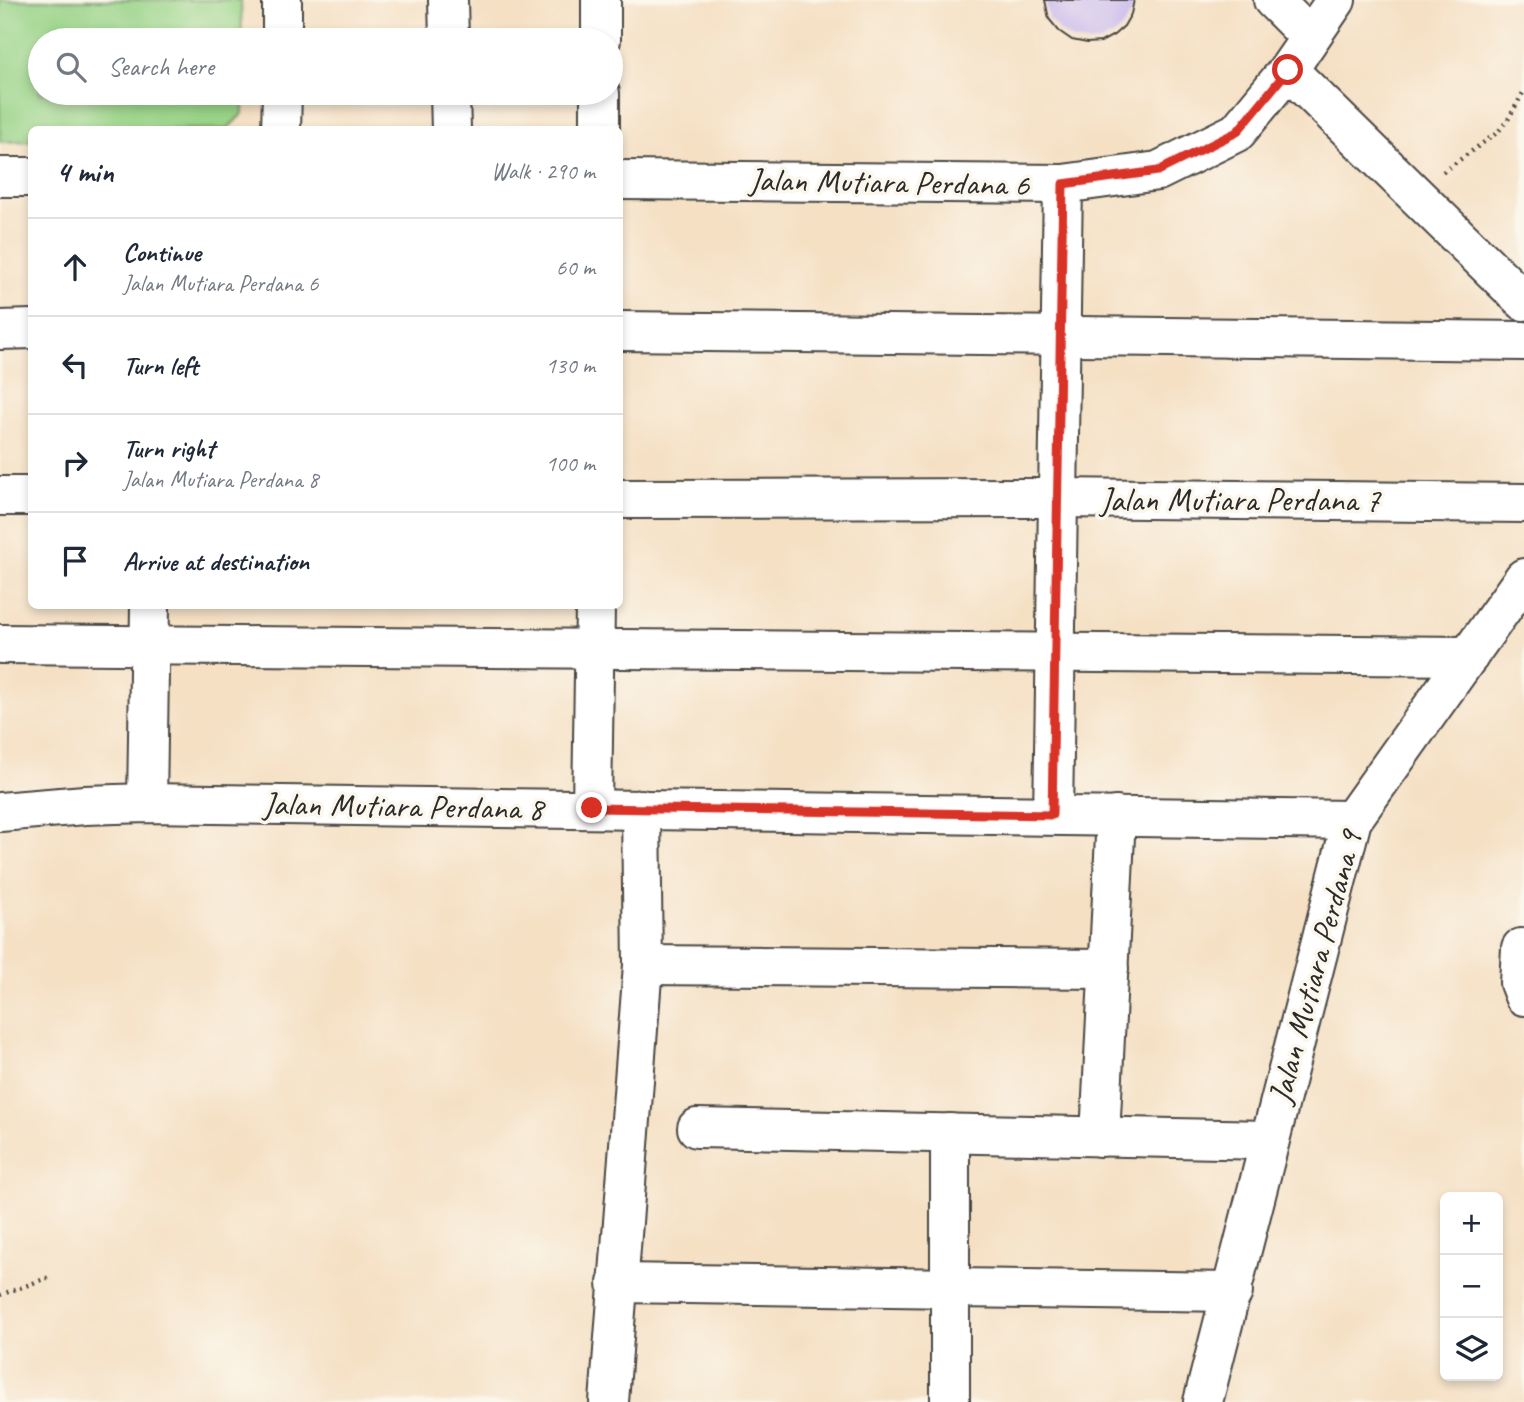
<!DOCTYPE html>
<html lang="en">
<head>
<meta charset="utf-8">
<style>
  :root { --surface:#fff; --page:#f2f2f3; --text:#1f2937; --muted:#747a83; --line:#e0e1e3 }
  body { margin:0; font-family:Caveat,sans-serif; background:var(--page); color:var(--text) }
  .controls { position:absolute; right:21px; bottom:21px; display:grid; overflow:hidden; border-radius:10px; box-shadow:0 4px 10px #0003 }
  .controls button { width:63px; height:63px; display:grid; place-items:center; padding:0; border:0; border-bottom:2px solid var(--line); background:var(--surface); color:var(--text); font:35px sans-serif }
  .stop { position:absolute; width:21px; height:21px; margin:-16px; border:5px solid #d93025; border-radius:50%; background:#fff }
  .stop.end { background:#d93025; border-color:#fff; box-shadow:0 2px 7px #0008 }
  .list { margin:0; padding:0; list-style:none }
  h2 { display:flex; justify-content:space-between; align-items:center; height:91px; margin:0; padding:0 28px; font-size:30px }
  h2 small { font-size:23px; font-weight:400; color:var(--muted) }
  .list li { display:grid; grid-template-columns:46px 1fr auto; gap:21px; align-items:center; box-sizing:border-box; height:98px; padding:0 28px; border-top:2px solid var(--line) }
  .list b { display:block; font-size:26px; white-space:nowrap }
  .list p { margin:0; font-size:23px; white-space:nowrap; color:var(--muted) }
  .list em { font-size:23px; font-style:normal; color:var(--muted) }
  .icon { flex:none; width:38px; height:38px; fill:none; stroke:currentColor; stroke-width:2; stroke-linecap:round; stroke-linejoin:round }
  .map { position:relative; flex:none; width:1524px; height:1402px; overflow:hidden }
  .search { position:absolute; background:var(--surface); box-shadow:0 4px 10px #0003; left:28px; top:28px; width:595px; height:77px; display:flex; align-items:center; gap:18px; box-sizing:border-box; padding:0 24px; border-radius:38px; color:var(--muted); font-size:26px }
  .panel { position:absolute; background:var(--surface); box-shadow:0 4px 10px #0003; left:28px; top:126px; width:595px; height:483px; border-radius:10px }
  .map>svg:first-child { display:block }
  .green { fill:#98d387; stroke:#627f59; stroke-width:2 }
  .building { fill:#c2b1ed }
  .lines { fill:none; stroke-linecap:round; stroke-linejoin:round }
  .minor-casing { stroke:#494642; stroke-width:42 }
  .path { stroke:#494642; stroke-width:4.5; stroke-dasharray:2 5; stroke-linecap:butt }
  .minor { stroke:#fff; stroke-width:38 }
  .route { stroke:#d93025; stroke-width:9 }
  .labels { text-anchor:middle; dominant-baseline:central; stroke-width:7; stroke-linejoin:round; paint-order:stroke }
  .street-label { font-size:33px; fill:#2b2b2b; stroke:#fbf7ec }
</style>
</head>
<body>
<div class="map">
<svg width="1524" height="1402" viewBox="0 0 1524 1402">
  <rect width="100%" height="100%" fill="#fbf7ec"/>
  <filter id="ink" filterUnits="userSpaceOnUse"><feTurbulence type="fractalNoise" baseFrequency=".0143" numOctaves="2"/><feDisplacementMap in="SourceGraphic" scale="14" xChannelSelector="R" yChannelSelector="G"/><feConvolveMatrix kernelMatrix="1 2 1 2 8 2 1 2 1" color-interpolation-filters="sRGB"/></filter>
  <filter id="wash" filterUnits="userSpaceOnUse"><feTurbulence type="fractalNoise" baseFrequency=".00686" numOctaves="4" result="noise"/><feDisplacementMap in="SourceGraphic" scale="28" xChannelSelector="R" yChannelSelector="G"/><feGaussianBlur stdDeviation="1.57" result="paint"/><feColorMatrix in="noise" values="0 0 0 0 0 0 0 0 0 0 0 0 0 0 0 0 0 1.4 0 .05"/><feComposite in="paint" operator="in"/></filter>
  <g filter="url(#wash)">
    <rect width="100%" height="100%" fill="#f5e0c4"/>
    <!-- green -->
    <path class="green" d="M0 0H241L242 40H40V93H243V113L227 129 32 130 31 141 0 142Z"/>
    <g id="blocks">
      <!-- building -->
      <path class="building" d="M1045 0H1134L1131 14 1124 26 1114 35 1101 42 1087 43 1072 40 1059 31 1049 19Z"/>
    </g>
  </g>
  <g filter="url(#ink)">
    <use href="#blocks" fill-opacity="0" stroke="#494642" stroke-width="2"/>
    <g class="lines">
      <defs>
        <g id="minor">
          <path d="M448 0 449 40"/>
          <path d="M1273 0 1310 37"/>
          <path d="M282 40V0"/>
          <path d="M601 40V0"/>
          <path d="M1288 70 1524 301"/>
          <path d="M450 93 451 130"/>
          <path d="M281 130 282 93"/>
          <path d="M600 130V93"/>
          <path d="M0 177H32"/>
          <path d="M620 180 1063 184 1158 171 1237 132 1288 70 1336 0"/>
          <path d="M0 330 32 329"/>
          <path d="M620 331 1524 341"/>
          <path d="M0 496H32"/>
          <path d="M620 499 1058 498 1524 503"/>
          <path d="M0 644 1469 656"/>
          <path d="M147 803 150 606"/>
          <path d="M592 808 595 606"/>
          <path d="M0 812 85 805 147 803 1352 820"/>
          <path d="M1053 815 1063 184"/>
          <path d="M1521 948 1519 983 1524 996"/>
          <path d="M643 965 1109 969"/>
          <path d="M697 1128 1269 1140"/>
          <path d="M1100 1137 1116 816"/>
          <path d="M617 1283 1233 1292"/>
          <path d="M609 1402 643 965 641 809"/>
          <path d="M950 1402V1133"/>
          <path d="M1203 1402 1352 820 1524 578"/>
        </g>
      </defs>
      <!-- minor casing -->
      <use href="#minor" class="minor-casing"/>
      <!-- path -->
      <g class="path">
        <path d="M1443 172 1498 132 1509 118 1524 91"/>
        <path d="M0 1295 50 1277"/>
      </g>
      <!-- minor -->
      <use href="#minor" class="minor"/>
    </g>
  </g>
  <g class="lines" filter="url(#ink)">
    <!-- route -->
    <path class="route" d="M592 808 1052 815 1063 184 1158 171 1237 132 1288 70"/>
  </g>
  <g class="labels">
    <!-- street labels -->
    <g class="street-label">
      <text transform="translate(889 182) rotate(1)">Jalan Mutiara Perdana 6</text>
      <text x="1240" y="500">Jalan Mutiara Perdana 7</text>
      <text transform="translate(403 806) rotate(1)">Jalan Mutiara Perdana 8</text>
      <text transform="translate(1315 967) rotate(-75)">Jalan Mutiara Perdana 9</text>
    </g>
  </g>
</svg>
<div class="controls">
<button>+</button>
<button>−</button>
<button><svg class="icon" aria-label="layers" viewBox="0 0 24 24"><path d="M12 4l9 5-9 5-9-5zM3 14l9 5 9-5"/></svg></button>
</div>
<div class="stop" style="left:1288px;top:70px"></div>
<div class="stop end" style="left:592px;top:808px"></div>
<div class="search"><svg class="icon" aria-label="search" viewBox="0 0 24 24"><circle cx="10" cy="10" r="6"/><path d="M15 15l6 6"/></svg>Search here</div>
<section class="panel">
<h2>4 min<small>Walk · 290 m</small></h2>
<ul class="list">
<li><svg class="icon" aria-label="ahead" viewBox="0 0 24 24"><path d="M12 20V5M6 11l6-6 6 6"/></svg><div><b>Continue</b><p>Jalan Mutiara Perdana 6</p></div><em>60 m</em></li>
<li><svg class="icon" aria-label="left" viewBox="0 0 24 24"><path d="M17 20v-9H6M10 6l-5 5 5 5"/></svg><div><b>Turn left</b></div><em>130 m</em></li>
<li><svg class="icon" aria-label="right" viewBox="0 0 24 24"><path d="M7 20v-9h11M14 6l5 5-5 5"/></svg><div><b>Turn right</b><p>Jalan Mutiara Perdana 8</p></div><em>100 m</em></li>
<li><svg class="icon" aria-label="arrive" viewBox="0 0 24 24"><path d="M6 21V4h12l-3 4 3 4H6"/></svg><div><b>Arrive at destination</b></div></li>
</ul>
</section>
</div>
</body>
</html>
